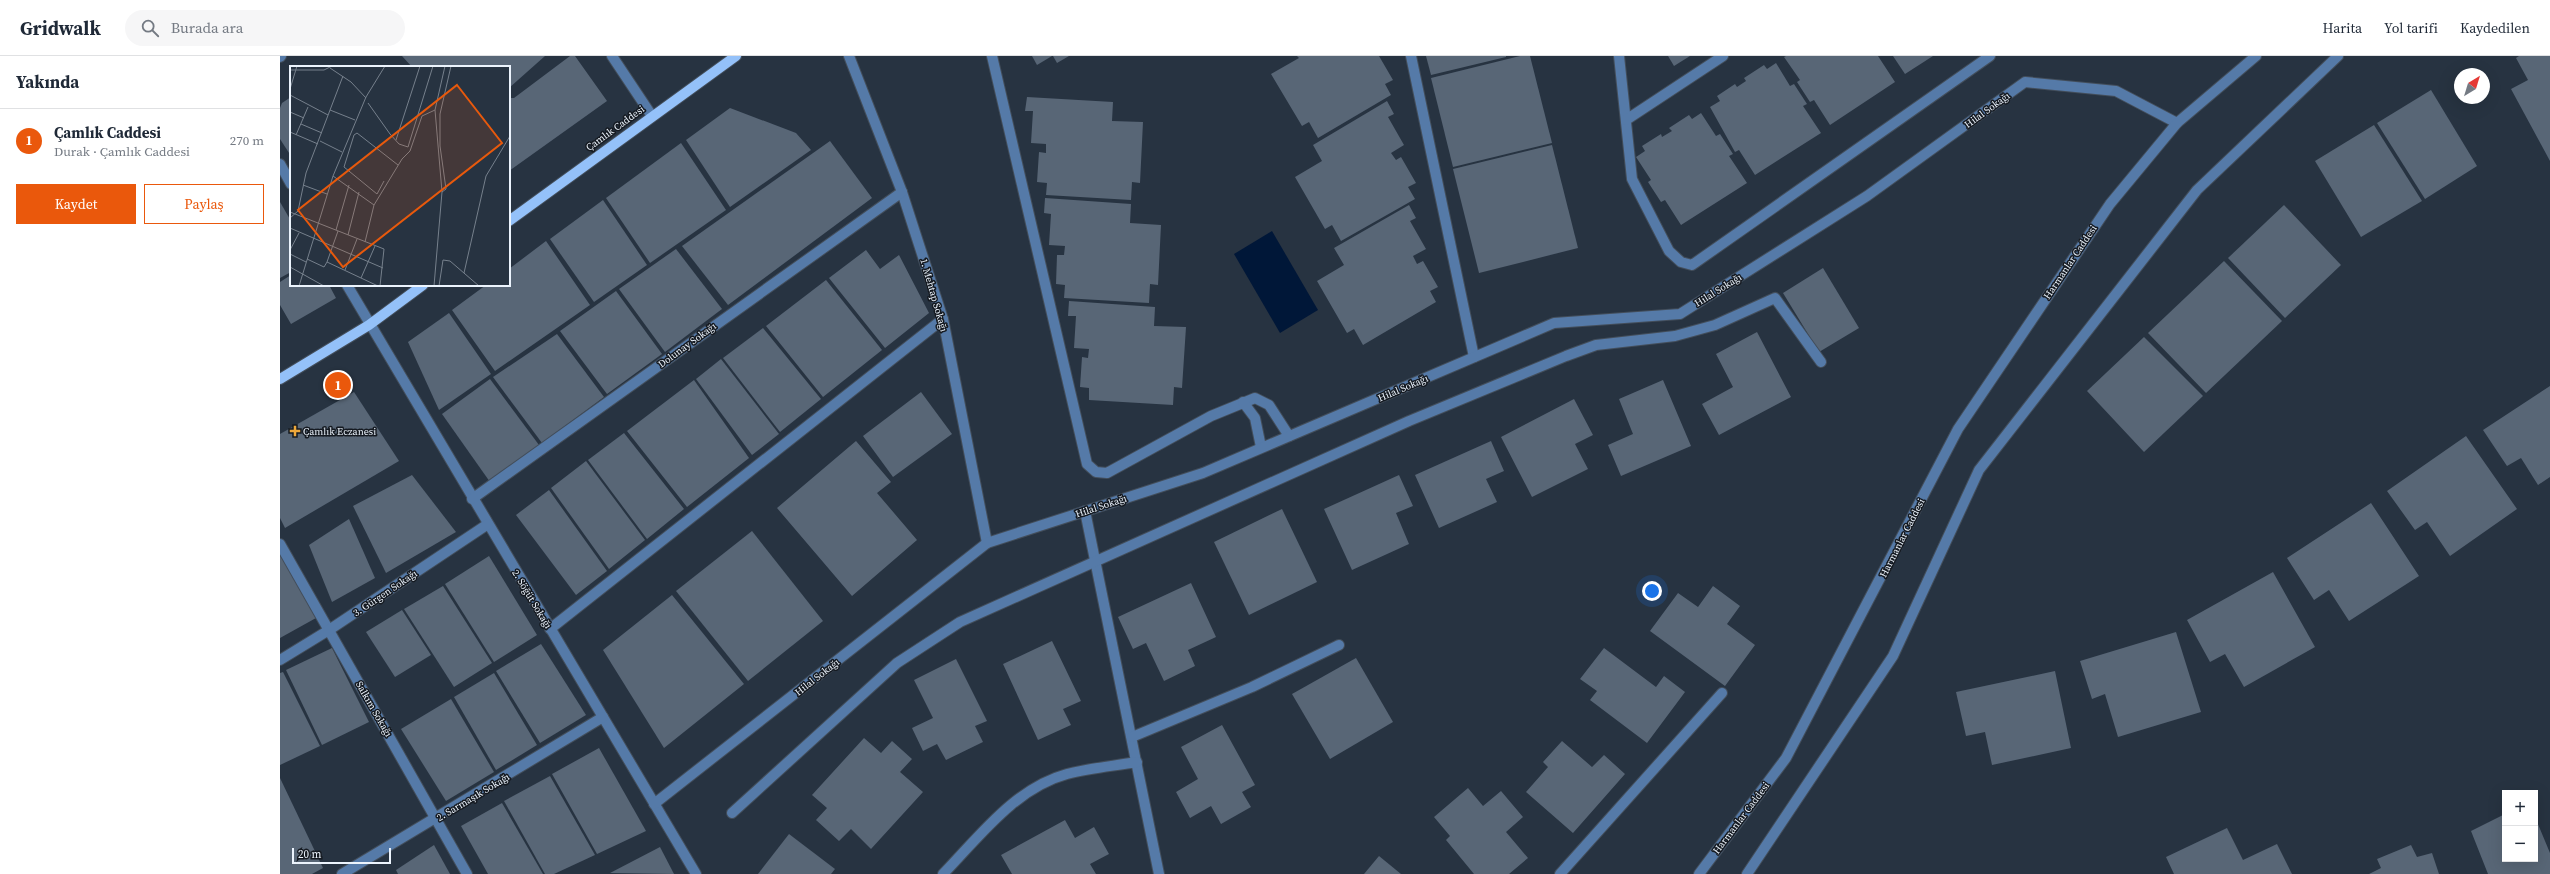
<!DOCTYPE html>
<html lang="tr">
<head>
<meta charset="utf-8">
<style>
  :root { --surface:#fff; --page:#f6f6f7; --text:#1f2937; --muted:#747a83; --line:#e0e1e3; --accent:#ea580c }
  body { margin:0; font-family:"Source Serif 4",serif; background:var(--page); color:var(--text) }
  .controls { position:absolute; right:12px; bottom:12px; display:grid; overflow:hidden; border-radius:0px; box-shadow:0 4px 16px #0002 }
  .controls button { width:36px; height:36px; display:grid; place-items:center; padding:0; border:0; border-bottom:1px solid var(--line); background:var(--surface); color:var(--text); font:20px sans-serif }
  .compass { position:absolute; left:2174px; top:12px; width:36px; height:36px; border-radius:50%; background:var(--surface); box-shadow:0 4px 16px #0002; rotate:38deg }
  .scale { position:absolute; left:12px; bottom:10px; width:99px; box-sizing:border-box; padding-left:4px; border:2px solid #ecf4fd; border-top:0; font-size:11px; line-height:14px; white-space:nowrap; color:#ecf4fd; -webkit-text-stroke:3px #151a21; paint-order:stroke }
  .you { position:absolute; left:1372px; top:535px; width:14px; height:14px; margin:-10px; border:3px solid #fff; border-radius:50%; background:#1a73e8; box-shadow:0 0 0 6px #1a73e833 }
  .badge { display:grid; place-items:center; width:26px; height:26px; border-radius:50%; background:var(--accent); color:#fff; font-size:13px; font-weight:700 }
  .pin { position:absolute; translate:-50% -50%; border:2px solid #fff; box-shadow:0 1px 4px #0006 }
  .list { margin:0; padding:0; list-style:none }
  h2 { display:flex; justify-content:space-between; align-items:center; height:52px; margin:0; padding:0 16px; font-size:17px }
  h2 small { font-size:13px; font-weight:400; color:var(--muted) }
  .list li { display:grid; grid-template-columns:26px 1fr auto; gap:12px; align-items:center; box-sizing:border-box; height:64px; padding:0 16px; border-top:1px solid var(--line) }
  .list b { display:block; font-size:15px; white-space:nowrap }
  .list p { margin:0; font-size:13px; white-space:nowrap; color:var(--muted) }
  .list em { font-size:13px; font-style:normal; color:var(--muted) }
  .actions { display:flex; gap:8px; padding:12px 16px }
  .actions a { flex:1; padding:9px 0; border:1px solid var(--accent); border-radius:0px; text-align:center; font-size:14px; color:var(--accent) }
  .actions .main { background:var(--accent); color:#fff }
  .icon { flex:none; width:22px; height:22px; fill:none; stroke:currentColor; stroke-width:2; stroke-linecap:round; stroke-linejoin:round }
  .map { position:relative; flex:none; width:2270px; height:818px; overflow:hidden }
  header { display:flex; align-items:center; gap:24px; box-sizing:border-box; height:56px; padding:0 20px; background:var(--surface); border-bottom:1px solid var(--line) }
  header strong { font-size:19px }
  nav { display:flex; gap:22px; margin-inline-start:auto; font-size:14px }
  .search { width:280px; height:36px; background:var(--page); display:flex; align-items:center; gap:10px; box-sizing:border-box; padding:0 14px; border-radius:22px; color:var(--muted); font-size:15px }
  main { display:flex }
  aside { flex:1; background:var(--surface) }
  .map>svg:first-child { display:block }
  .water { fill:#001738 }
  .building { fill:#586676 }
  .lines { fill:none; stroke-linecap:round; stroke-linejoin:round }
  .minor-casing { stroke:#434e5b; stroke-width:12 }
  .major-casing { stroke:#434e5b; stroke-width:12 }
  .minor { stroke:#557aa8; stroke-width:10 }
  .major { stroke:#94c1f9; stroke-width:10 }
  .poi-dot { fill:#eda83c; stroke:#151a21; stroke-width:1.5 }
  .labels { text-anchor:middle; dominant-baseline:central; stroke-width:3; stroke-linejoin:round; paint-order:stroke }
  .street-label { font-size:10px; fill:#ecf4fd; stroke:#151a21 }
  .poi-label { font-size:10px; fill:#ecf4fd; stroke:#151a21; text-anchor:start }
  .inset-road { fill:none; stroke:#76808c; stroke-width:1 }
  .view { fill:#e8590c; fill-opacity:0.15; stroke:#e8590c; stroke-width:2 }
  .inset-edge { fill:none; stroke:#ecf4fd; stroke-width:2 }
</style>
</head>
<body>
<header>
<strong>Gridwalk</strong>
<div class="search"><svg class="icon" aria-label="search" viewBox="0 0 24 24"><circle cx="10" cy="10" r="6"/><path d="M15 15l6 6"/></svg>Burada ara</div>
<nav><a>Harita</a><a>Yol tarifi</a><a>Kaydedilen</a></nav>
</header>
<main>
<aside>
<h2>Yakında<small></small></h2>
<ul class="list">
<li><span class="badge">1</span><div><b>Çamlık Caddesi</b><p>Durak · Çamlık Caddesi</p></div><em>270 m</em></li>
</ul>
<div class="actions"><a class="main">Kaydet</a><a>Paylaş</a></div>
</aside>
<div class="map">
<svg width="2270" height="818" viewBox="0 0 2270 818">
  <rect width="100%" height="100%" fill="#273341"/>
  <!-- water -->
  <path class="water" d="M992 175 1038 254 1000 277 954 198Z"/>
  <!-- building -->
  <g class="building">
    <path d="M122 0H265L229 32V11H132Z"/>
    <path d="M290 0H295L327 45 229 115V42H234Z"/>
    <path d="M752 0H772L757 9Z"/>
    <path d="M773 0H789L777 7Z"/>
    <path d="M1017 0H1099L1113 24 1105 28 1111 39 1038 82 1029 66 1022 70 991 18 1019 2Z"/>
    <path d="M1146 0H1226V1L1151 19Z"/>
    <path d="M1240 0H1250L1272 87 1173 111 1151 22Z"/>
    <path d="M1388 0H1410L1394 10Z"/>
    <path d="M1506 0H1598L1615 26 1550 69 1534 44 1530 46 1517 26 1520 24 1504 1Z"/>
    <path d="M1613 0H1653L1625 18Z"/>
    <path d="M2239 0H2270V105L2231 33 2248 24 2236 2Z"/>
    <path d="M1496 7 1510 30 1514 28 1527 48 1523 50 1541 77 1475 119 1459 94 1455 96 1430 51 1440 45 1437 40 1455 28 1457 31 1466 25 1464 22 1484 9 1487 13Z"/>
    <path d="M2151 34 2197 110 2145 143 2097 67Z"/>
    <path d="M11 41V100L0 83V52L2 47Z"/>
    <path d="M747 41 833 46 832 65 863 66 860 127 852 126 851 144 766 139 767 127 757 126 759 96 766 97V88L751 87 753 55H745Z"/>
    <path d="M1107 45 1114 58 1108 61 1124 89 1111 97 1116 104 1121 101 1136 127 1128 131 1135 143 1061 185 1052 169 1045 173 1015 121 1042 105 1033 89Z"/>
    <path d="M450 52 516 77 531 94 450 151 406 84Z"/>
    <path d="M1421 57 1436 80 1440 78 1453 98 1449 100 1467 127 1401 169 1385 144 1381 146 1368 126 1371 124 1356 101 1365 95 1362 90 1381 78 1382 81 1392 75 1389 72 1409 59 1412 63Z"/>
    <path d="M2094 69 2142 145 2081 181 2035 105Z"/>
    <path d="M550 85 592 142 448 249 402 190Z"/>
    <path d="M401 87 446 154 370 207 326 142Z"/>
    <path d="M1272 89 1298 192 1199 217 1173 113Z"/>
    <path d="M765 142 851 148 850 167 881 169 878 229 870 228 869 247 784 242 785 229 776 228 777 199H784L785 190 769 189 771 158 764 157Z"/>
    <path d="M323 144 367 209 314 246 270 183Z"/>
    <path d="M0 146 11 165V216L0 222Z"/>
    <path d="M1129 149 1136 162 1130 165 1146 193 1133 200 1137 208 1143 205 1158 231 1150 235 1156 246 1083 289 1074 273 1067 277 1037 225 1064 209 1054 192Z"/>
    <path d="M2004 149 2061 209 2005 262 1948 202Z"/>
    <path d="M266 185 310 249 215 315 172 254 206 229H229V213Z"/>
    <path d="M396 193 442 253 385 296 339 233Z"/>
    <path d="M586 194 600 213 619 199 649 257 605 292 549 222Z"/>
    <path d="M1944 205 2002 265 1926 337 1868 277Z"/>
    <path d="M1543 212 1579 272 1539 296 1503 237Z"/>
    <path d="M11 219V229H49L56 242 11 268 0 249V226Z"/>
    <path d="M546 224 602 294 543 341 486 270Z"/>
    <path d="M336 235 382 298 327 338 280 275Z"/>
    <path d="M789 245 875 251 874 270 906 271 902 332 894 331 893 349 809 344V332L800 331 802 301 808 302 809 293 794 292 796 260H788Z"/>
    <path d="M169 257 211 318 159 354 128 286Z"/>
    <path d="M483 272 541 343 500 376 443 302Z"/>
    <path d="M1477 276 1511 341 1439 379 1422 348 1453 331 1436 298Z"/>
    <path d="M277 278 324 341 262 387 213 321Z"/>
    <path d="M1864 281 1923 340 1864 396 1807 335Z"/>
    <path d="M441 303 499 378 472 399 416 323Z"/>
    <path d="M210 323 259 389 210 426 162 358Z"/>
    <path d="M414 324 469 402 407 451 347 375Z"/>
    <path d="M1383 324 1411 390 1341 420 1328 389 1353 378 1339 343Z"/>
    <path d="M2270 330V421L2258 429 2241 402 2227 410 2203 374Z"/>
    <path d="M74 336 119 405 5 472 0 462V378Z"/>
    <path d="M641 336 672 378 613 421 583 380Z"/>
    <path d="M1294 343 1313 379 1295 388 1308 413 1252 441 1221 381Z"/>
    <path d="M344 377 404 453 367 483 308 404Z"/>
    <path d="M2186 380 2237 453 2170 500 2147 466 2135 474 2107 435Z"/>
    <path d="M576 385 611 426 597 437 637 484 572 540 497 452Z"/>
    <path d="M1211 385 1224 415 1206 423 1217 446 1159 472 1135 419Z"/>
    <path d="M306 405 365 484 329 513 271 432Z"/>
    <path d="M132 419 176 476 106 517 73 450Z"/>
    <path d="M1119 419 1133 450 1116 457 1129 488 1072 514 1044 453Z"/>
    <path d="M269 434 327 515 296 539 236 459Z"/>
    <path d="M2091 447 2139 520 2069 565 2049 534 2034 544 2007 502Z"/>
    <path d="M1002 453 1037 526 969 559 934 486Z"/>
    <path d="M69 463 95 522 52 546 29 489Z"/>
    <path d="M472 475 543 565 468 625 396 535Z"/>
    <path d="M0 498 36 562 0 582Z"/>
    <path d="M209 500 257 579 214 606 165 528Z"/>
    <path d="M1993 516 2035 591 1964 631 1945 598 1930 606 1907 564Z"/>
    <path d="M911 527 936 581 908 594 915 610 884 625 866 587 853 593 838 561Z"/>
    <path d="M163 530 212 607 174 631 124 553Z"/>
    <path d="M1433 530 1460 550 1447 568 1475 589 1445 630 1370 575 1398 537 1418 551Z"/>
    <path d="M392 539 464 628 384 692 323 594Z"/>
    <path d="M122 554 151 599 115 621 86 576Z"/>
    <path d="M1896 576 1921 656 1838 681 1825 638 1812 643 1800 605Z"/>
    <path d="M772 585 801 645 783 653 791 669 758 684 723 608Z"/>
    <path d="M261 588 306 659 260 687 216 615Z"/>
    <path d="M52 592 89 666 42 689 6 614Z"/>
    <path d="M1324 592 1376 631 1384 620 1405 636 1367 687 1310 644 1317 635 1300 623Z"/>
    <path d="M1076 602 1113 666 1050 703 1012 638Z"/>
    <path d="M676 603 707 665 695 670 703 686 666 704 657 688 643 695 632 672 653 662 634 624Z"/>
    <path d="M1775 615 1791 692 1712 709 1705 676 1686 680 1676 636Z"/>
    <path d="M3 616 40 690 0 709V617Z"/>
    <path d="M214 617 257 689 216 714 174 641Z"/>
    <path d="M171 643 214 716 166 745 121 673Z"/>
    <path d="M942 669 975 729 962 736 971 751 941 768 931 750 910 762 896 736 918 723 901 691Z"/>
    <path d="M584 682 601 697 612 685 632 703 620 716 643 736 591 793 571 773 559 785 536 764 547 752 532 739Z"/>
    <path d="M1282 685 1312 711 1324 699 1345 718 1293 777 1246 736 1268 711 1263 706Z"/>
    <path d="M319 692 366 775 317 798 272 718Z"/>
    <path d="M270 720 315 799 274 818H265L224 745Z"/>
    <path d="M0 722 43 812 32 818H0Z"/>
    <path d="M1188 732 1203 750 1221 735 1243 761 1226 776 1248 802 1229 818H1194L1166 784 1170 780 1154 761Z"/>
    <path d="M222 747 263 818H208L181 770Z"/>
    <path d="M2225 758V803H2255V761L2270 797V818H2208L2191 775Z"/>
    <path d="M785 764 795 782 814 771 829 798 810 808 816 818H732L721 799Z"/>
    <path d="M1947 772 1963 804 1997 788 2012 818H1894L1886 801Z"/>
    <path d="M509 778 555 813 551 818H478Z"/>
    <path d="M154 789 170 818H118L116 814Z"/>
    <path d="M2131 789 2137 801 2152 797 2159 818H2089L2101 812 2097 803Z"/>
    <path d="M380 791 394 818 330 817Z"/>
    <path d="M1099 800 1121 818H1084Z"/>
  </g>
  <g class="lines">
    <defs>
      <g id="minor">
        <path d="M332 0 372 60"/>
        <path d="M569 0 622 136 663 263 707 487"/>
        <path d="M712 0 807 408 816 416 827 417 931 360 975 342 989 349 1009 380"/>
        <path d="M1131 0 1194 301"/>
        <path d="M1339 0 1352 123 1389 195 1401 206 1412 209 1710 0"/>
        <path d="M0 1 1 0"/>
        <path d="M1346 64 1443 0"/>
        <path d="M0 108 11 128"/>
        <path d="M67 229 416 818"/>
        <path d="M963 346 975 362 981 391"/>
        <path d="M192 443 622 136"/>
        <path d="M805 455 879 818"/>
        <path d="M0 488 187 818"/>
        <path d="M270 573 663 263"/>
        <path d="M0 604 49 574 208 468"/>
        <path d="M852 681 972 631 1059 589"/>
        <path d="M374 748 707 487 923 417 1274 267 1400 258 1587 140 1745 26 1836 35 1897 67"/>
        <path d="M452 757 617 607 680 566 1129 365 1286 300 1316 289 1395 280 1435 269 1495 242 1541 306"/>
        <path d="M62 818 323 661"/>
        <path d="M663 818C699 781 735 732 787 718 810 712 834 710 857 706"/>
        <path d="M1280 818 1442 637"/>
        <path d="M1419 818 1506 702 1678 373 1830 148 1897 67 1976 0"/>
        <path d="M1467 818 1613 600 1699 414 1917 134 2058 0"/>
      </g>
      <g id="major">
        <path d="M229 165 456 0"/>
        <path d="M0 323 89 269 143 229"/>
      </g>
    </defs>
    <!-- minor casing -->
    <use href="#minor" class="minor-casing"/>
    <!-- major casing -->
    <use href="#major" class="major-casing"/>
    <!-- minor -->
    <use href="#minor" class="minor"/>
    <!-- major -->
    <use href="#major" class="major"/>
  </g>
  <!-- markers -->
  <path class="poi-dot" d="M13 369h4v4h4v4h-4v4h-4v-4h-4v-4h4z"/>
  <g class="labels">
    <!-- street labels -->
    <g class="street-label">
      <text transform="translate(1707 54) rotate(-36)">Hilal Sokağı</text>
      <text transform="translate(335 72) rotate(-36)">Çamlık Caddesi</text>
      <text transform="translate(1790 206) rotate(-56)">Harmanlar Caddesi</text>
      <text transform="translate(1438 234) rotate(-32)">Hilal Sokağı</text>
      <text transform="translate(654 239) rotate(74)">1. Mehtap Sokağı</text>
      <text transform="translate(407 289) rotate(-36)">Dolunay Sokağı</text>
      <text transform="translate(1123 332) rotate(-23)">Hilal Sokağı</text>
      <text transform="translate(821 450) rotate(-18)">Hilal Sokağı</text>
      <text transform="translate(1622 482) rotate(-63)">Harmanlar Caddesi</text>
      <text transform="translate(105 537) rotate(-34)">3. Gürgen Sokağı</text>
      <text transform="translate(252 543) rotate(59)">2. Söğüt Sokağı</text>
      <text transform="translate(537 621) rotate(-38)">Hilal Sokağı</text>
      <text transform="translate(94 653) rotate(60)">Salkım Sokağı</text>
      <text transform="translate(193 741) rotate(-31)">2. Sarmaşık Sokağı</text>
      <text transform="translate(1461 762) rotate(-53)">Harmanlar Caddesi</text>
    </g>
    <!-- poi labels -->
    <g class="poi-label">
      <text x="23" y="375">Çamlık Eczanesi</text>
    </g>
  </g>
  <!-- overview -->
  <g transform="translate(10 10)">
    <rect width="220" height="220" fill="#273341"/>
    <path class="inset-road" d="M40 2 61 16 76 32M0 4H34L42 0M0 23 7 0M0 29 38 49M78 37 100 68 109 78 118 81 143 0M40 44 65 54M0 46 14 52M11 58 32 67M0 66 28 78M6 69 18 41M106 74 130 0M30 75 52 86M43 110 84 139M94 115 87 128 54 101 64 69 67 67 108 99M13 119 37 128M152 126 156 123 150 80V48L161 0M0 146 94 183 90 220M0 152 8 145 16 107 53 10M0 162 93 202M46 164 59 119M58 169 69 126M75 176 84 139 112 93 120 85 132 50 145 44M0 184 9 167M0 188 16 196M17 193 34 201 37 196 88 220M37 196 48 165M0 201 34 220M55 204 67 173M174 207 196 110 220 70M71 212 85 180M9 220 43 110 76 31 95 0M144 220 152 126 145 44 155 0M149 220 153 194 160 195 189 220"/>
    <path class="view" d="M167 19 212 77 53 201 8 144Z"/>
    <rect width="220" height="220" class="inset-edge"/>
  </g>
</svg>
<div class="controls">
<button>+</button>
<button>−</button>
</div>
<svg class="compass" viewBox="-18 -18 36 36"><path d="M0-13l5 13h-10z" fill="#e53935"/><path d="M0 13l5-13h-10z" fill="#747a83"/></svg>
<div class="scale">20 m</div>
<div class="you"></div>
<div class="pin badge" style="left:58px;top:329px">1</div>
</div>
</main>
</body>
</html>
